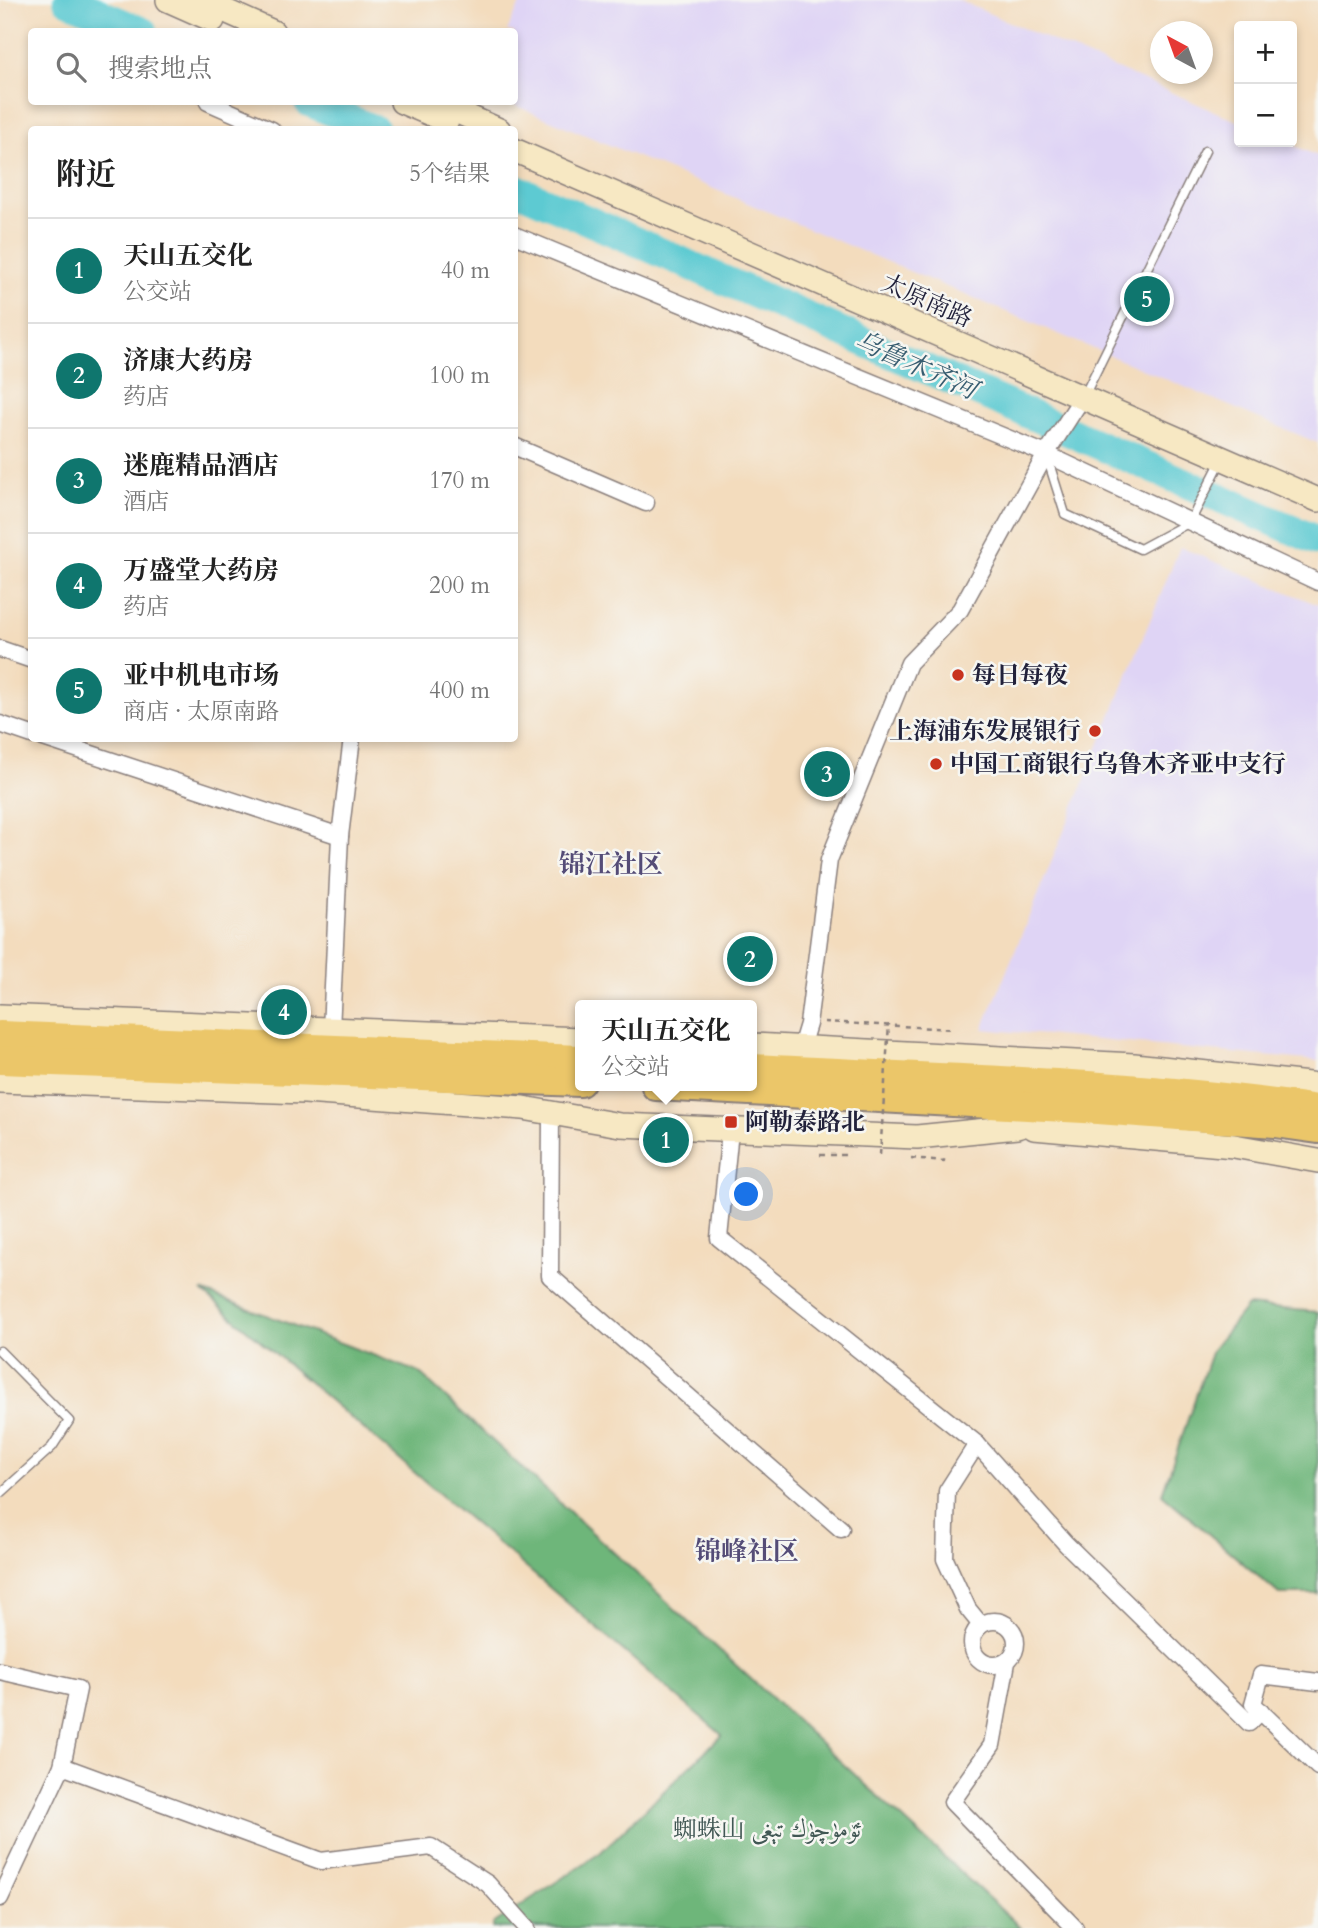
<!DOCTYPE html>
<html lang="zh">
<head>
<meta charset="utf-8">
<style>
  :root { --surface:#fff; --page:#f6f6f6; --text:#222; --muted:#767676; --line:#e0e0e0; --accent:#0f766e }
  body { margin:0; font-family:Cardo,Amiri,"Noto Serif SC",serif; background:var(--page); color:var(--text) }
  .controls { position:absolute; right:21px; top:21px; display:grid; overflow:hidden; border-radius:7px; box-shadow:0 4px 10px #0003 }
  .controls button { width:63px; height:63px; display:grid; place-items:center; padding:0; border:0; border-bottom:2px solid var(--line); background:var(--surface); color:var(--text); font:35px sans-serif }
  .compass { position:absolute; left:1150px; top:21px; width:63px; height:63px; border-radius:50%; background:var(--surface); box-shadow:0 4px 10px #0003; rotate:319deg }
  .you { position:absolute; left:747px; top:1195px; width:24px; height:24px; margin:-18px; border:5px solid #fff; border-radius:50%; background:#1a73e8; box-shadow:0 0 0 10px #1a73e833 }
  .badge { display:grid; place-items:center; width:46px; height:46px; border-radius:50%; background:var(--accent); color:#fff; font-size:23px; font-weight:700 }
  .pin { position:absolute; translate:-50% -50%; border:4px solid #fff; box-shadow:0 2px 7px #0006 }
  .popup { position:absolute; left:575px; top:1000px; width:182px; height:91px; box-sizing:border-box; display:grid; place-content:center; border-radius:7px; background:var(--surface); filter:drop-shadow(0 2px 5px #0005); font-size:23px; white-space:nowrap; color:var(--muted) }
  .popup b { font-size:26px; color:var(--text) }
  .popup::after { content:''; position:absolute; left:50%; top:100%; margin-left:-14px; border:14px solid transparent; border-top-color:var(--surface) }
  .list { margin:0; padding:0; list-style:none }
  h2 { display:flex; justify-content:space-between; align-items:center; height:91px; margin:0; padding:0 28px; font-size:30px }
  h2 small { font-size:23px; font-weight:400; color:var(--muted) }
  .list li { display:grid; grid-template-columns:46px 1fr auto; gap:21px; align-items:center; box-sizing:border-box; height:105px; padding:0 28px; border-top:2px solid var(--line) }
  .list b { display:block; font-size:26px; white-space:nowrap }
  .list p { margin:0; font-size:23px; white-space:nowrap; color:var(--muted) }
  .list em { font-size:23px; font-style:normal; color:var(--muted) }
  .icon { flex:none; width:38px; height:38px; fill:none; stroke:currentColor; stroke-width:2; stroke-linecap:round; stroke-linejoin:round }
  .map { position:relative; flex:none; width:1318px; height:1928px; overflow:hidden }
  .search { position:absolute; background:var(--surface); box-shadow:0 4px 10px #0003; left:28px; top:28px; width:490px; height:77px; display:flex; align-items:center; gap:18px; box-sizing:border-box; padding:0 24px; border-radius:7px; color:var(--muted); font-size:26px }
  .panel { position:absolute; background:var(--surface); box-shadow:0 4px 10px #0003; left:28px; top:126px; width:490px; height:616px; border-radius:7px }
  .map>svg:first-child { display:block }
  .built { fill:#dfd4f5 }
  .forest { fill:#6eb67a; stroke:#486c5a; stroke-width:2 }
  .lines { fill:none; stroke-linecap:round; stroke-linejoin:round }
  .river { stroke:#5dcad2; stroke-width:30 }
  .service-casing { stroke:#8a7f7c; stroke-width:11 }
  .minor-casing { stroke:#8a7f7c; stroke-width:19 }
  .secondary-casing { stroke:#8a7f7c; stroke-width:26 }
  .trunk-casing { stroke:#8a7f7c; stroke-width:32 }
  .path { stroke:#8a7f7c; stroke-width:2.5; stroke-dasharray:5 5; stroke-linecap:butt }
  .service { stroke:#fff; stroke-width:8 }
  .minor { stroke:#fff; stroke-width:16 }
  .secondary { stroke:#f7e8c3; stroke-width:23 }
  .trunk { stroke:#ebc669; stroke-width:28 }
  .path-bridge { stroke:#8a7f7c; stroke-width:2.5; stroke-dasharray:5 5; stroke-linecap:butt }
  .poi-dot { fill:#c8321e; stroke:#f6f6f2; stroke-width:2.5 }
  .labels { text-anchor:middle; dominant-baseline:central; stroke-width:5; stroke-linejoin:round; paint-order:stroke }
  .street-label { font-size:24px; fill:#22223b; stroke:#f6f6f2 }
  .poi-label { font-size:24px; font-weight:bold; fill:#22223b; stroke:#f6f6f2; text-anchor:start }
  .park-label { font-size:24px; fill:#415754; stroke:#f6f6f2 }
  .water-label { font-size:26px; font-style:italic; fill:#375d70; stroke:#f6f6f2 }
  .neighbourhood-label { font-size:26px; font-weight:bold; fill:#544c77; stroke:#f6f6f2 }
</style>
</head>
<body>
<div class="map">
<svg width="1318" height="1928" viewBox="0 0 1318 1928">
  <rect width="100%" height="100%" fill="#f6f6f2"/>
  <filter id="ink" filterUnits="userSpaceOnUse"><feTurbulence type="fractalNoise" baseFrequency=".0143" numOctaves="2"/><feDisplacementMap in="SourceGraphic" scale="14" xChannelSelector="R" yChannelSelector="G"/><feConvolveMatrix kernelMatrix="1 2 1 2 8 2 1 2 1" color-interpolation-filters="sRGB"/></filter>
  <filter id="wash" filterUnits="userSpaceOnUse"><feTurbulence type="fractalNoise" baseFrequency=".00686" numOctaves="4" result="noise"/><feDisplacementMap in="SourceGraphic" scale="28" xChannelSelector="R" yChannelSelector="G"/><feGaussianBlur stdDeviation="1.57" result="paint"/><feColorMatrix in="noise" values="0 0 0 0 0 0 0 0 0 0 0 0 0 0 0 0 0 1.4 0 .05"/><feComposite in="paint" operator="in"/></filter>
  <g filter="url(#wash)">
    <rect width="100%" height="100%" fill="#f3dcbd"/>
    <!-- built -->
    <g class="built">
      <path d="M522 0H958L1239 122V142H1285L1318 156V443L507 102H514V32L507 31Z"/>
      <path d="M1180 547 1318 605V1061L983 1029Z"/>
    </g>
    <!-- forest -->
    <g class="forest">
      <path d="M202 1291 418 1372 1021 1928H493V1924L600 1853 722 1735Z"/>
      <path d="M1247 1306 1318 1312V1594H1279L1162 1494 1212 1350Z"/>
    </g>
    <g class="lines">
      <!-- river -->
      <g class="river">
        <path d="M68 0 143 32"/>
        <path d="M309 102 375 130"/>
        <path d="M514 188 1318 541"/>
      </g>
    </g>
  </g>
  <g filter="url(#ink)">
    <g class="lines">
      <defs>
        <g id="service">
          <path d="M1084 396 1205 151"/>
          <path d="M1047 457 1065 514 1140 549 1190 522 1221 461"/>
          <path d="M0 1351 69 1421 52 1447 0 1494"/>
        </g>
        <g id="minor">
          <path d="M208 102 272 130"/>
          <path d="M514 235 1046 454 1318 582"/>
          <path d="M514 446 646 503"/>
          <path d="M0 649 32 660"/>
          <path d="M0 724 32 735"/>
          <path d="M43 738 340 836"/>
          <path d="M331 1030 340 836 352 738"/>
          <path d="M801 1047 808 1024 829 860 909 663 960 610 1046 454 1082 398"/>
          <path d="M551 1111 550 1276 841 1529"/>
          <path d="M730 1131 719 1238 977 1444 1066 1544 1249 1723 1261 1711"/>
          <path d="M977 1444 947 1491 945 1559 968 1609 981 1625"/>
          <circle cx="994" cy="1643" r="22"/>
          <path d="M1007 1662 992 1745 952 1802 1075 1928"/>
          <path d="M0 1671 78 1689 62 1766 0 1898"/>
          <path d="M1318 1682 1261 1675 1253 1704 1318 1767"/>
          <path d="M62 1766 321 1861 431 1847 488 1884 527 1928"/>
        </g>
        <g id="secondary">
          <path d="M168 0 213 20"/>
          <path d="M201 0 273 32"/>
          <path d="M402 102 447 121"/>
          <path d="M435 102 499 130"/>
          <path d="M514 150 1318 500"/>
          <path d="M0 1016 580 1039"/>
          <path d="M752 1045 1134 1065 1318 1085"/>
          <path d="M0 1081 305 1092 523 1108 620 1125 917 1137 1017 1127 1071 1112"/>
          <path d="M1034 1128 1234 1146 1318 1161"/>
        </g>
        <g id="trunk">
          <path d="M0 1035 580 1059"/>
          <path d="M0 1060 580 1082"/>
          <path d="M752 1068C941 1078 1130 1081 1318 1109"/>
          <path d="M656 1086 1084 1109 1275 1123 1318 1129"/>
        </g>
      </defs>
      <!-- service casing -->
      <use href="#service" class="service-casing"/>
      <!-- minor casing -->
      <use href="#minor" class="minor-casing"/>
      <!-- secondary casing -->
      <use href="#secondary" class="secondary-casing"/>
      <!-- trunk casing -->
      <use href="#trunk" class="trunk-casing"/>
      <!-- path -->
      <g class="path">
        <path d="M824 1022 953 1029"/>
        <path d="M820 1155H845"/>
        <path d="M911 1158 944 1161V1155"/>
      </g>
      <!-- service -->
      <use href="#service" class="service"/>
      <!-- minor -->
      <use href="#minor" class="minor"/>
      <!-- secondary -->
      <use href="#secondary" class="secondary"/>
      <!-- trunk -->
      <use href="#trunk" class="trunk"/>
      <!-- path-bridge -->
      <path class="path-bridge" d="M880 1155 889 1024"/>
    </g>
  </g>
  <!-- markers -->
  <g class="poi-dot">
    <circle cx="958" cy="675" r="7"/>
    <circle cx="1095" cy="731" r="7"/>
    <circle cx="936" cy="764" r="7"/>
    <rect x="724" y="1115" width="14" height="14" rx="3.5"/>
  </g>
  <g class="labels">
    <!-- street labels -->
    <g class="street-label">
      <text transform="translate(927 301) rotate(24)">太原南路</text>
    </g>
    <!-- poi labels -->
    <g class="poi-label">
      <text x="972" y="675">每日每夜</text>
      <text x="1081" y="731" text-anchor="end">上海浦东发展银行</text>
      <text x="950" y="764">中国工商银行乌鲁木齐亚中支行</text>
      <text x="745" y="1122">阿勒泰路北</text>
    </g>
    <!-- park labels -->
    <g class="park-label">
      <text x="767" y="1829">蜘蛛山 ئۆمۈچۈك تېغى</text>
    </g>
    <!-- water labels -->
    <g class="water-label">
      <text transform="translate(916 365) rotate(24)">乌鲁木齐河</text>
    </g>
    <!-- neighbourhood labels -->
    <g class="neighbourhood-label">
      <text x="611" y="864">锦江社区</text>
      <text x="747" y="1551">锦峰社区</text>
    </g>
  </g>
</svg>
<div class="controls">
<button>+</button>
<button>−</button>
</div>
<svg class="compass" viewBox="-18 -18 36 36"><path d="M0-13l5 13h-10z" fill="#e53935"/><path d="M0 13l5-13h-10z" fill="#767676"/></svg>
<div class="you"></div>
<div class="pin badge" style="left:666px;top:1140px">1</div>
<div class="popup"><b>天山五交化</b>公交站</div>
<div class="pin badge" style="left:750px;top:959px">2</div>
<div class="pin badge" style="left:827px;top:774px">3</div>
<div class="pin badge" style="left:284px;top:1012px">4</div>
<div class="pin badge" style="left:1147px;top:299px">5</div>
<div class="search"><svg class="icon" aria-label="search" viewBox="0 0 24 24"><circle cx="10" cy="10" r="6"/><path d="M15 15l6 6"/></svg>搜索地点</div>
<section class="panel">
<h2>附近<small>5个结果</small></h2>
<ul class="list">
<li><span class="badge">1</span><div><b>天山五交化</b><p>公交站</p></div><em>40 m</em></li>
<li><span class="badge">2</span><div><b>济康大药房</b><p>药店</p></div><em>100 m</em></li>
<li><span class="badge">3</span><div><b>迷鹿精品酒店</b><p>酒店</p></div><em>170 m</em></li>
<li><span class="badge">4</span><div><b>万盛堂大药房</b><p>药店</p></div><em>200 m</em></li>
<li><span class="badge">5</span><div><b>亚中机电市场</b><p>商店 · 太原南路</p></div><em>400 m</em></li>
</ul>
</section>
</div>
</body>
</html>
